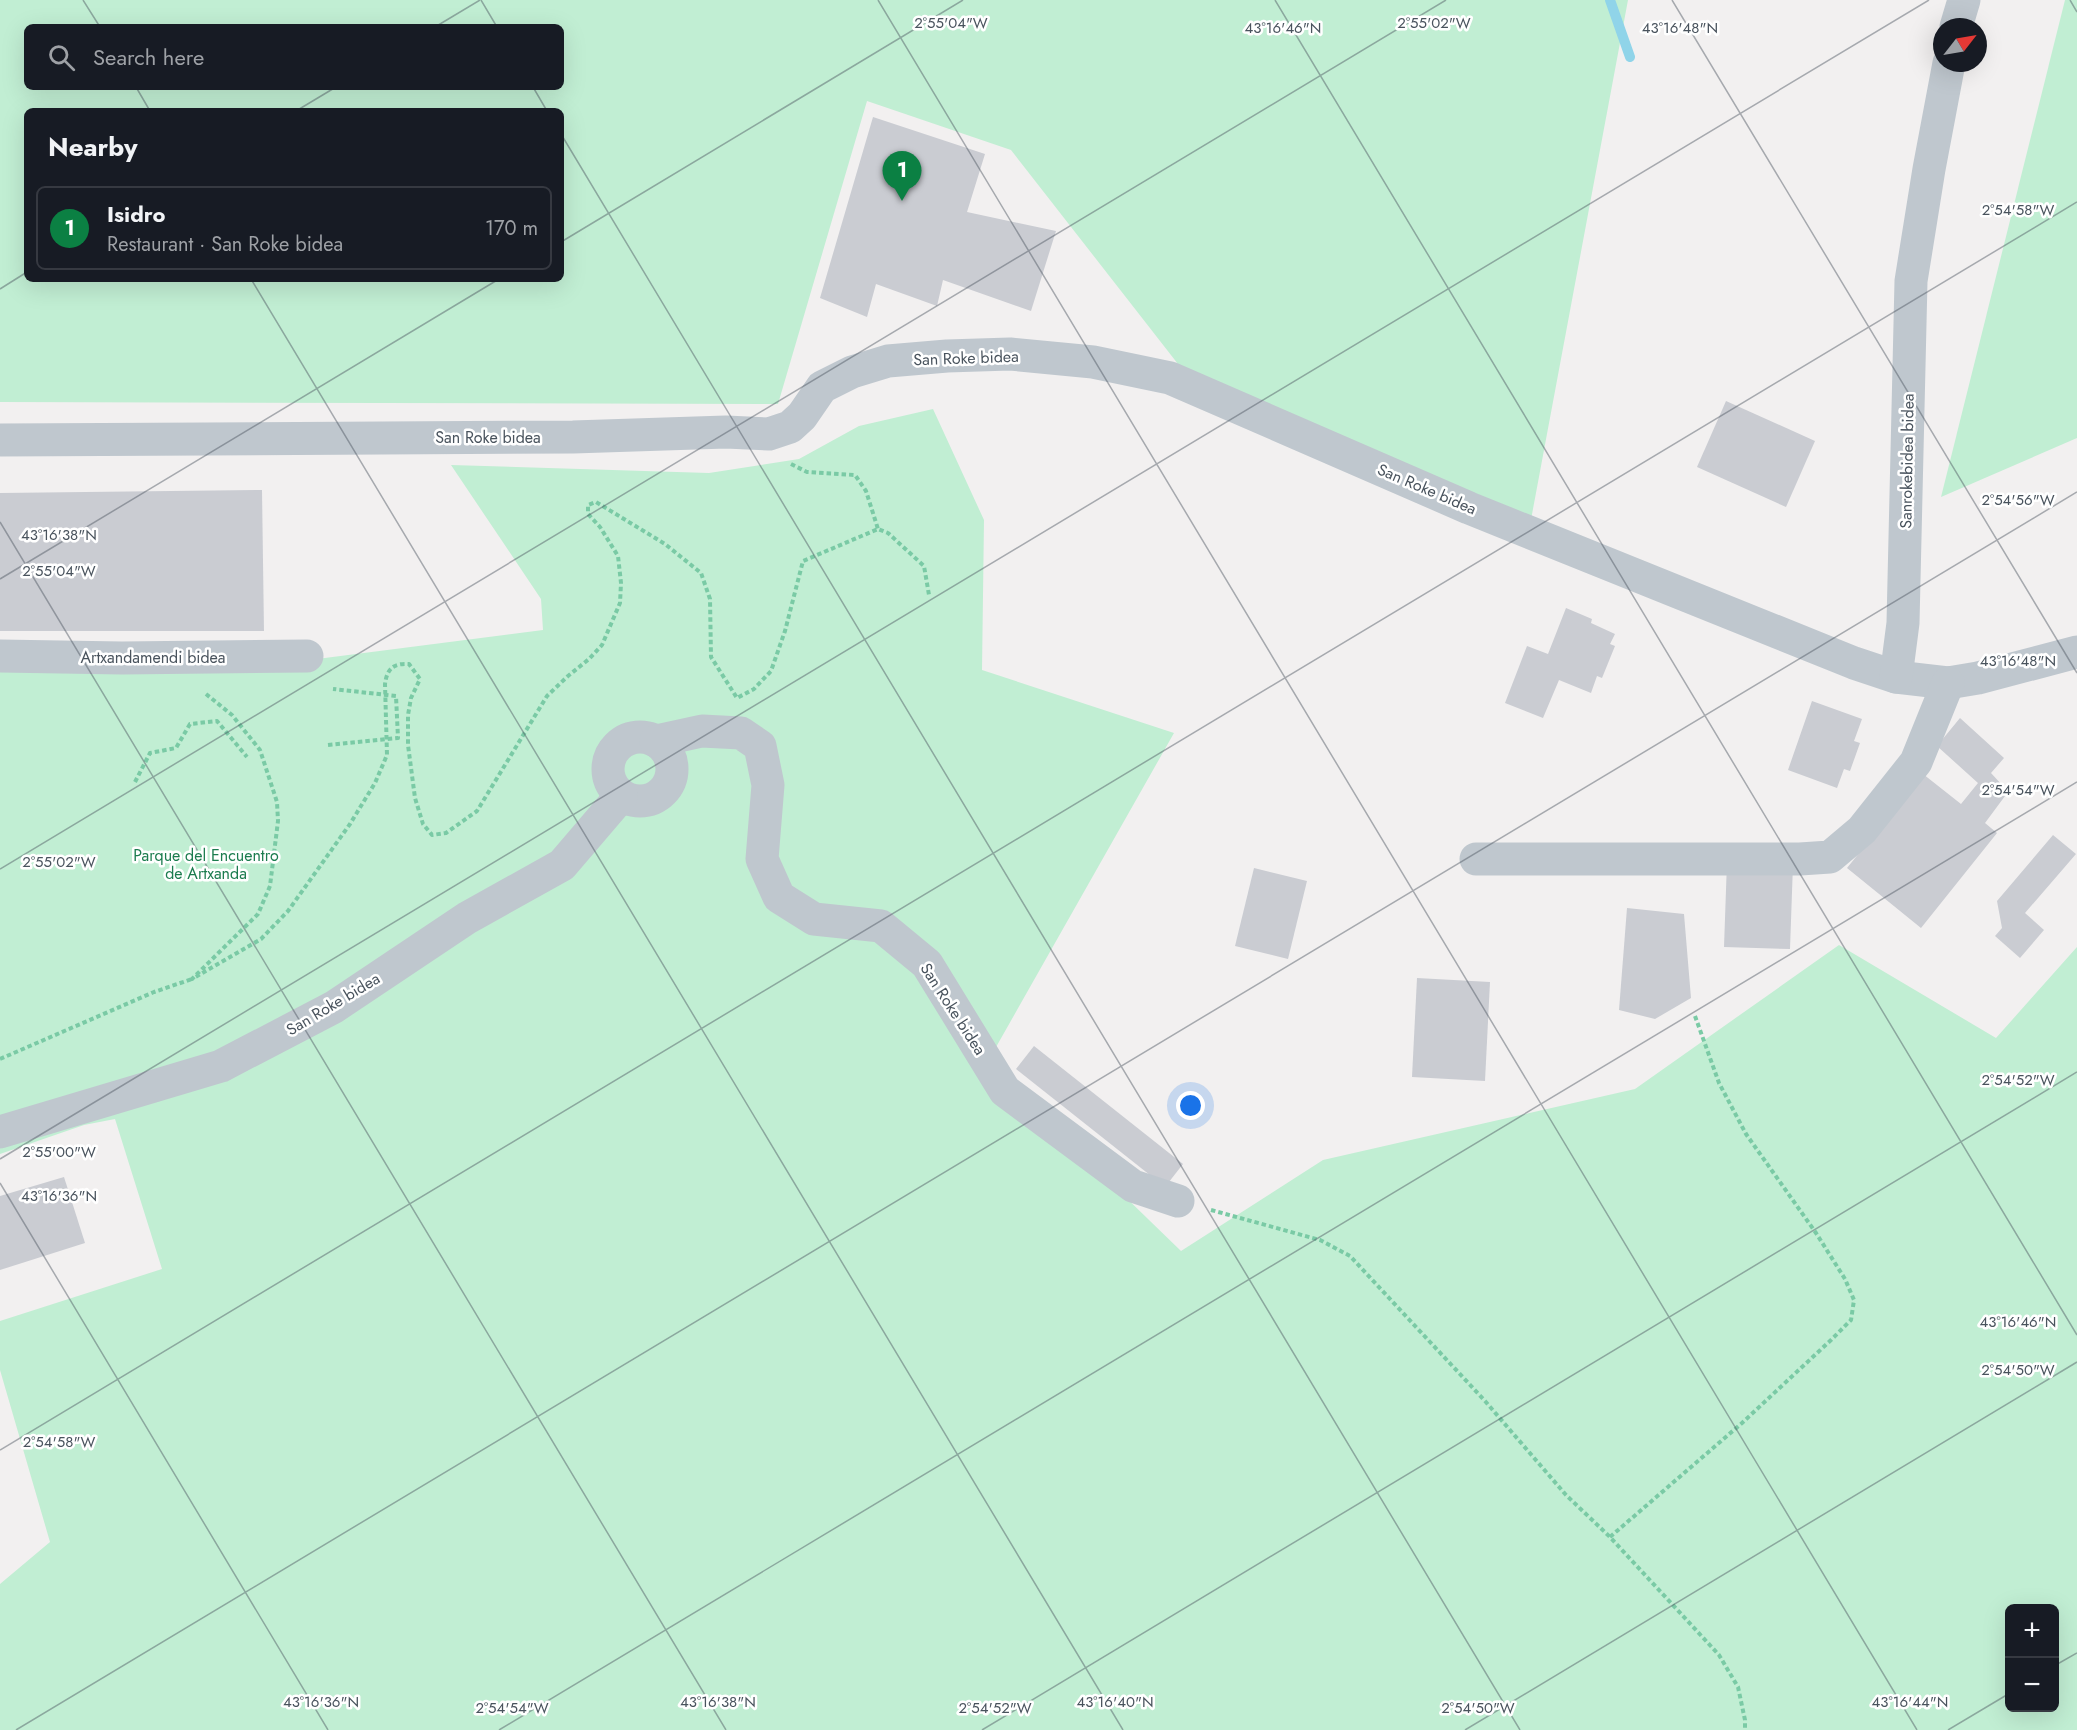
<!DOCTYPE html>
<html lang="en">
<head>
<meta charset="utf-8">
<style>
  :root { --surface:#171b24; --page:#20242c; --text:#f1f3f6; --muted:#9ea1a6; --line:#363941; --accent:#0b8043 }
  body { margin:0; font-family:Jost,sans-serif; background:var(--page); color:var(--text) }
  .controls { position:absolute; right:18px; bottom:18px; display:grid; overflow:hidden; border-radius:9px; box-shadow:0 6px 24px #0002 }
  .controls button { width:54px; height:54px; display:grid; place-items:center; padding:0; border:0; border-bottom:2px solid var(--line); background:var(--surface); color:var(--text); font:30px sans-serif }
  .compass { position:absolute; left:1933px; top:18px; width:54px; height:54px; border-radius:50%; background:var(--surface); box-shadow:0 6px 24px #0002; rotate:59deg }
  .you { position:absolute; left:1191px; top:1106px; width:21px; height:21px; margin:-15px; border:4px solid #fff; border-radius:50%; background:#1a73e8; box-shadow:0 0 0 9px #1a73e833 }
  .badge { display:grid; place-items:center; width:39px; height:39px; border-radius:50%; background:var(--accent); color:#fff; font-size:20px; font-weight:700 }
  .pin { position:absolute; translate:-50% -50px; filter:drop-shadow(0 2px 3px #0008) }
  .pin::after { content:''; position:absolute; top:32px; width:21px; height:18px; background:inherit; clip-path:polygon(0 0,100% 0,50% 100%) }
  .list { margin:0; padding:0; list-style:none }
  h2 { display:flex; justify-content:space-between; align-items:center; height:78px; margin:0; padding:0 24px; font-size:26px }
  h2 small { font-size:20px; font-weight:400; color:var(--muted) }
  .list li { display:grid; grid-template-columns:39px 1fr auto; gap:18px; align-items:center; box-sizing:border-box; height:84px; margin:0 12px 12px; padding:0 12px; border:2px solid var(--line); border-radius:9px }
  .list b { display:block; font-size:22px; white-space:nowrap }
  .list p { margin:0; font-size:20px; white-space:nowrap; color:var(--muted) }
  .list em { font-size:20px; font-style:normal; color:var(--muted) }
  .icon { flex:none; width:33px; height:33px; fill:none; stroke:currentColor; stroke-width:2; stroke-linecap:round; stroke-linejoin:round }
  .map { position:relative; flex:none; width:2077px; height:1730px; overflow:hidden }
  .search { position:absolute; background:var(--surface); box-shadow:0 6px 24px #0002; left:24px; top:24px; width:540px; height:66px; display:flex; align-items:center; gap:15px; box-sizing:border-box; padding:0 21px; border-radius:9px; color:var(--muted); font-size:22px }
  .panel { position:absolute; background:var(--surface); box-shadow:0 6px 24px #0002; left:24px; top:108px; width:540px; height:174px; border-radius:9px }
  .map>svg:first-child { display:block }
  .green { fill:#c1eed3; fill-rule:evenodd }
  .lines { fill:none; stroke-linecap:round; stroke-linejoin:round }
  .stream { stroke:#90d4e9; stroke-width:10 }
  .building { fill:#caccd2 }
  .path { stroke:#7acaa5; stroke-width:4; stroke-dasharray:4.5 3; stroke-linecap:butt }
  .minor { stroke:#bfc7ce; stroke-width:33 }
  .path-bridge { stroke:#7acaa5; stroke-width:4; stroke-dasharray:4.5 3; stroke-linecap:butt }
  .ticks { fill:none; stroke:#49535d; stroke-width:1.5; stroke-opacity:0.45 }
  .labels { text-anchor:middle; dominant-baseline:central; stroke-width:5; stroke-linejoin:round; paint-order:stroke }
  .street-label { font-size:16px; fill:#49535d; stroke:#fff }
  .park-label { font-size:16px; fill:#1b7c4e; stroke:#fff }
  .ticks-label { font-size:15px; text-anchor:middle; fill:#49535d; stroke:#fff; stroke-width:5; stroke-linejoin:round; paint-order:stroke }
</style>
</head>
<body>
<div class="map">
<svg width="2077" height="1730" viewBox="0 0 2077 1730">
  <rect width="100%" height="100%" fill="#f2f0f0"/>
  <!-- green -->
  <g class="green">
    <path d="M0 0H1628L1530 525 1185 373 1011 150 867 101 778 404 0 402ZM27 27H561V87H27ZM27 111H561V279H27Z"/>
    <path d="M2065 0H2077V438L1941 497Z"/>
    <path d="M933 409 984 520 982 670 1174 733 987 1063 1181 1251 1323 1160 1635 1089 1839 945 1996 1038 2077 947V1730H0V1584L50 1542 0 1370V1321L162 1269 115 1119 84 1125 0 1154V660L317 659 543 630 541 599 451 465 709 473 799 459 859 426ZM2010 1608H2054V1708H2010Z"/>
  </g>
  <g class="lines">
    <!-- stream -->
    <path class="stream" d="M1610 0 1630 57"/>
  </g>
  <!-- building -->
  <g class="building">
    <path d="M873 117 985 154 967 212 1056 231 1031 311 943 280 937 306 876 284 867 317 820 298Z"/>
    <path d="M1726 401 1815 441 1786 507 1697 467Z"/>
    <path d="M262 490 264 631H0V493Z"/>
    <path d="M1566 608 1592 619 1591 623 1615 634 1610 644 1615 646 1602 678 1597 676 1591 693 1559 680 1543 718 1505 703 1527 646 1548 654Z"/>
    <path d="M1812 701 1862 719 1854 741 1860 743 1850 771 1844 769 1837 788 1788 770Z"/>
    <path d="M1960 718 2004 758 1991 773 2002 785 1998 790 2005 796 1985 823 1997 833 1921 928 1847 868 1923 774 1961 804 1978 783 1937 746Z"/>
    <path d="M2053 835 2076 854 2025 913 2044 930 2020 958 1995 936 2002 928 1997 901Z"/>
    <path d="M1727 861 1793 864 1790 949 1724 947Z"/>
    <path d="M1254 868 1307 881 1288 959 1235 946Z"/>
    <path d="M1627 908 1684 914 1691 998 1655 1019 1619 1010Z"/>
    <path d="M1417 978 1490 982 1485 1081 1412 1077Z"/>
    <path d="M1034 1046 1183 1164 1165 1187 1016 1069Z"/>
    <path d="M64 1177 85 1243 0 1270V1196Z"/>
  </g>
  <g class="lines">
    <!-- path -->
    <g class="path">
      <path d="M791 464 807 472 855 475 866 491 878 529"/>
      <path d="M206 694 232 715 260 750 277 802 278 821 270 886 258 914 192 979 261 939 288 911 350 824 375 783 387 755 385 684C387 669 393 663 409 664L420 679 411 698 408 715V745L415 798 423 824 432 835 446 833 477 811 547 696 568 676 589 659 602 645 620 603 621 583 618 556 600 527 588 514V505L596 502 665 544 701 573 710 599 711 657 737 698 754 689 771 671 785 631 803 561 878 529 888 533 924 566 929 595"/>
      <path d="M135 782 150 753 176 748 190 724 217 721 247 757"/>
      <path d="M0 1059 154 992 192 979"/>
      <path d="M1211 1210 1320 1240 1350 1256 1485 1401 1566 1495 1610 1537 1719 1655 1738 1687 1745 1720V1730"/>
      <path d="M1610 1537 1742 1423 1831 1340 1851 1320 1854 1300 1845 1279 1816 1233 1746 1134 1719 1083 1695 1016"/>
    </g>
    <!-- minor -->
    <g class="minor">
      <path d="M1956 27 1964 0"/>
      <path d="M0 440 573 437 726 432 769 434 790 427 802 416 822 387 852 372 888 361 947 356 1010 354 1093 362 1170 378 1469 508 1854 663 1896 677 1948 683 1978 678 2077 652"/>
      <path d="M0 656 122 658 307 656"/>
      <path d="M1896 677 1903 623 1911 281 1929 169 1949 63"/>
      <circle cx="640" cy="769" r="32"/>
      <path d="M656 741 702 731 741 733 760 746 768 785 762 859 779 897 814 919 881 926 927 964 1005 1091 1133 1186 1178 1201"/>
      <path d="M1476 859H1800L1830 857 1862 830 1916 762 1948 683"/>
      <path d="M0 1132 221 1066 334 1007 467 918 562 865 621 796"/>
    </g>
    <!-- path-bridge -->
    <path class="path-bridge" d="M328 745 398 738 396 696 333 689"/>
  </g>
  <!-- ticks -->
  <path class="ticks" d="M83 0 100 27M481 0 497 27M878 0 1917 1730M1275 0 2077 1335M1672 0 2077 673M2070 0 2077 12M435 27 480 0M136 87 150 111M533 87 547 111M296 111 336 87M561 134 1520 1730M561 242 963 0M251 279 1123 1730M0 289 27 272M0 522 726 1730M0 579 499 279M0 869 1446 0M0 1159 1929 0M0 1183 328 1730M0 1450 2077 202M2054 1666 2077 1653M16 1730 2077 492M499 1730 2077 782M982 1730 2077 1072M1465 1730 2077 1362M1948 1730 2010 1693"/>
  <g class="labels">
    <!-- street labels -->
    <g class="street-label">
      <text transform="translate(966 358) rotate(-2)">San Roke bidea</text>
      <text x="488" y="437">San Roke bidea</text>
      <text transform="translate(1907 461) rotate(-89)">Sanrokebidea bidea</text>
      <text transform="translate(1427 489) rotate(23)">San Roke bidea</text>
      <text x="153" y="657">Artxandamendi bidea</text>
      <text transform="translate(333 1004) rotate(-31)">San Roke bidea</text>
      <text transform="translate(953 1009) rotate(57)">San Roke bidea</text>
    </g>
    <!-- park labels -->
    <g class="park-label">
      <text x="206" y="855">Parque del Encuentro<tspan x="206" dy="18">de Artxanda</tspan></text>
    </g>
  </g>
  <g class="ticks-label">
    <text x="951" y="28">2°55'04"W</text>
    <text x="1434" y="28">2°55'02"W</text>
    <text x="1283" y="33">43°16'46"N</text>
    <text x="1680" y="33">43°16'48"N</text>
    <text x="2018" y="215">2°54'58"W</text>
    <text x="2018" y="505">2°54'56"W</text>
    <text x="59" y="540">43°16'38"N</text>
    <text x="59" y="576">2°55'04"W</text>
    <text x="2018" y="666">43°16'48"N</text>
    <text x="2018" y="795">2°54'54"W</text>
    <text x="59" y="867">2°55'02"W</text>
    <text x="2018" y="1085">2°54'52"W</text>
    <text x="59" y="1157">2°55'00"W</text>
    <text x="59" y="1201">43°16'36"N</text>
    <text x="2018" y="1327">43°16'46"N</text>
    <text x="2018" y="1375">2°54'50"W</text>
    <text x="59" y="1447">2°54'58"W</text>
    <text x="321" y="1707">43°16'36"N</text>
    <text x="718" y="1707">43°16'38"N</text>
    <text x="1115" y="1707">43°16'40"N</text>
    <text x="1910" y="1707">43°16'44"N</text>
    <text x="512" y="1713">2°54'54"W</text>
    <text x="995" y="1713">2°54'52"W</text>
    <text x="1478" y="1713">2°54'50"W</text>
  </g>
</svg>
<div class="controls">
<button>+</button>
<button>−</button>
</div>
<svg class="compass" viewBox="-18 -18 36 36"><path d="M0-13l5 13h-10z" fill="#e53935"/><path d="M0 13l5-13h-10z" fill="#9ea1a6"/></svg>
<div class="you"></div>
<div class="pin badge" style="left:902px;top:201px">1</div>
<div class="search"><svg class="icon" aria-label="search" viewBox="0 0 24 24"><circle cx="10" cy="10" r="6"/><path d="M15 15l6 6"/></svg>Search here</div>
<section class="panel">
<h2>Nearby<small></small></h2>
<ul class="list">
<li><span class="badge">1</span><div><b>Isidro</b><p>Restaurant · San Roke bidea</p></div><em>170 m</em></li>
</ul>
</section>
</div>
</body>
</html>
